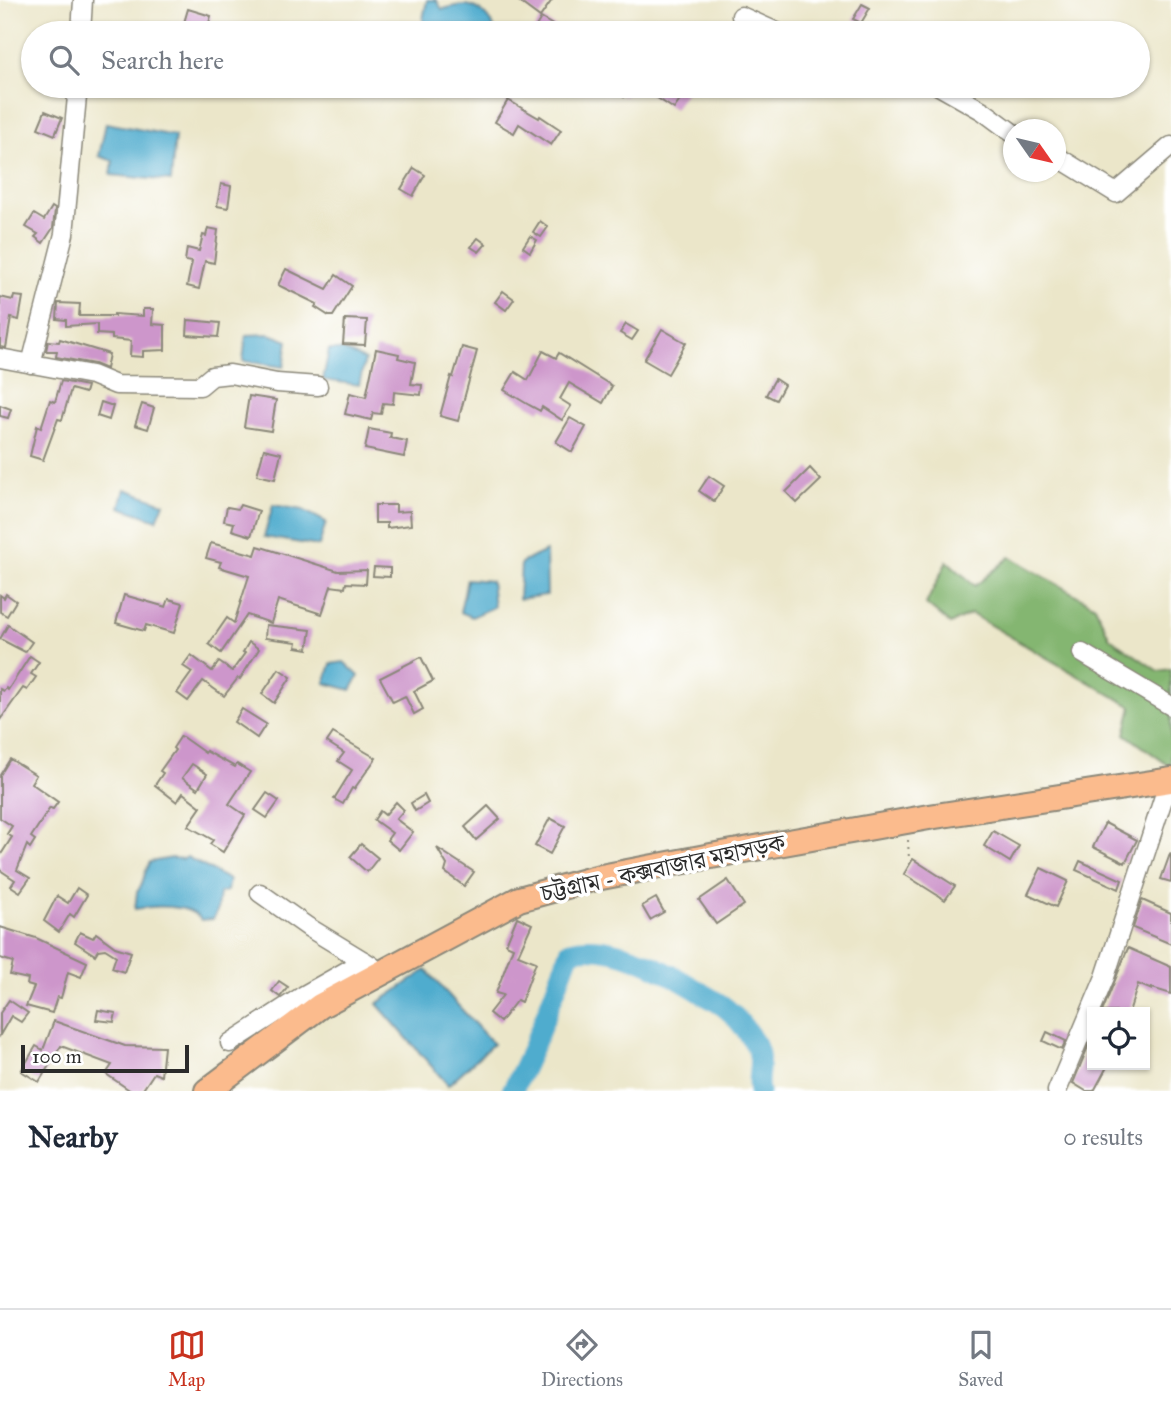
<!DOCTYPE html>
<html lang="en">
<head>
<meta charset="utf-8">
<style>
  :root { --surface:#fff; --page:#f2f2f3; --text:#1f2937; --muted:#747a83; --line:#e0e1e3; --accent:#c8321e }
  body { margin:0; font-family:"IM FELL Great Primer","Noto Serif Bengali",serif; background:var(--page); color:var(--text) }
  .controls { position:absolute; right:21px; bottom:21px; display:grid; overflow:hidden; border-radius:0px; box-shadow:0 2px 5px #0004 }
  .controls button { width:63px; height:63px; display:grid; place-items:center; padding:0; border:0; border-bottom:2px solid var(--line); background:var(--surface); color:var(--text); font:35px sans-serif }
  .compass { position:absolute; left:1003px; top:119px; width:63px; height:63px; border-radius:50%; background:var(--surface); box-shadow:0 2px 5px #0004; rotate:124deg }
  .scale { position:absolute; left:21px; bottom:18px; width:168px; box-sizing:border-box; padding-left:7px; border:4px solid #2b2b2b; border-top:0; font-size:19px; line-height:24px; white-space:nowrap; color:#2b2b2b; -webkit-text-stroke:5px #fff; paint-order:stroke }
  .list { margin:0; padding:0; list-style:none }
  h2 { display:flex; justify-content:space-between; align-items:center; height:91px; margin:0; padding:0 28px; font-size:30px }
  h2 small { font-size:23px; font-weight:400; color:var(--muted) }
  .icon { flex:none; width:38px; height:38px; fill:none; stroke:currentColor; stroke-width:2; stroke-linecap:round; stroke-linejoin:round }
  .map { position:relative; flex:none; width:1171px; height:1091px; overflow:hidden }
  .search { position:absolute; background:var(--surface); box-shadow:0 2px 5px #0004; left:21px; right:21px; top:21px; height:77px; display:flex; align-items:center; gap:18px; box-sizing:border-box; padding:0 24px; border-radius:38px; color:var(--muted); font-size:26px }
  .sheet { height:217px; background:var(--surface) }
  nav { display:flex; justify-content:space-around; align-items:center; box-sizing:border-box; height:98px; border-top:2px solid var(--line); background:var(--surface); font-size:19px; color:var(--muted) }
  nav a { display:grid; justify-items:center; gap:4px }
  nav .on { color:var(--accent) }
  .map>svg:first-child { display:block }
  .forest { fill:#84b671; stroke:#58704e; stroke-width:2 }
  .water { fill:#50acce; stroke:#3e6c7c; stroke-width:2 }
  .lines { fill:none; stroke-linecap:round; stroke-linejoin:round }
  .river { stroke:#50acce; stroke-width:21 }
  .building { fill:#cd96cb; fill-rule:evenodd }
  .minor-casing { stroke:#8b887a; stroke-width:21 }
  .highway-casing { stroke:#8b887a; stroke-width:28 }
  .path { stroke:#8b887a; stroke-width:2; stroke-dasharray:2 5; stroke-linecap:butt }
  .minor { stroke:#fff; stroke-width:18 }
  .highway { stroke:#fbbb8d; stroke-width:24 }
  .labels { text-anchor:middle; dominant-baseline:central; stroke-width:7; stroke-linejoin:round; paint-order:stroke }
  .street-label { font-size:24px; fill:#2b2b2b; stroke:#fff }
</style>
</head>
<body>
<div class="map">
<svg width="1171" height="1091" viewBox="0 0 1171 1091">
  <rect width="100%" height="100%" fill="#fff"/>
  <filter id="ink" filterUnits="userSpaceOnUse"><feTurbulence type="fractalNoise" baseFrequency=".0143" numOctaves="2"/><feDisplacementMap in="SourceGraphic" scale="14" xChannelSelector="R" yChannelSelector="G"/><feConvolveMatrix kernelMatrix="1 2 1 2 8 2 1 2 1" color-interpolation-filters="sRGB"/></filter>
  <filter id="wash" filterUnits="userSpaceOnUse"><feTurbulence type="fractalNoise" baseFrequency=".00686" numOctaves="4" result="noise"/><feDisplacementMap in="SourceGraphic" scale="28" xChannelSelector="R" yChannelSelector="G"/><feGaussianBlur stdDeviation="1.57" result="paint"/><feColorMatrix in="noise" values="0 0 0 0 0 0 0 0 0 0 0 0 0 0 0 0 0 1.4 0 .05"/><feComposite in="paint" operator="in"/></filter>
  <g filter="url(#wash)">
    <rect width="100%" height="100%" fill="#ebe6c9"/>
    <!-- forest -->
    <path class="forest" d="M1010 557 1095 606 1110 638 1158 671 1171 669V767L1125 734 1132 707 971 614 950 624 926 604 947 561 975 586Z"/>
    <!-- water -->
    <g class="water">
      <path d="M427 0H436L442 9C449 8 459 4 466 5 481 7 492 20 496 33H423V19Z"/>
      <path d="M106 123 175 136 171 181 111 175 113 161 99 156Z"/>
      <path d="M270 334 288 341 284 367 243 361 246 335Z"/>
      <path d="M329 350H343L365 360 359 385 323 380Z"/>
      <path d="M125 489 164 503 157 520 120 507Z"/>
      <path d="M273 505 303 510 326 522 319 546 264 537Z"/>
      <path d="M546 551 547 595 519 599 521 563Z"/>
      <path d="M467 579 491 581 494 607 472 617 460 612Z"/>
      <path d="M344 662 359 676 351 690 325 683 331 664Z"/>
      <path d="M187 857 229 880 227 891 219 893 217 911 213 919 201 920C190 904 154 905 135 909L137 892C144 884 144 871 150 862L172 858 184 859Z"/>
      <path d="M426 970 493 1044 448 1085 377 1004Z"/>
    </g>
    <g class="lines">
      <!-- river -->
      <path class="river" d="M512 1091C536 1046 552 998 570 951 612 939 670 973 705 995 713 1000 722 1004 728 1010 737 1018 749 1033 755 1044 765 1060 755 1077 759 1091"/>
    </g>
    <g id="blocks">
      <!-- building -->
      <g class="building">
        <path d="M517 0H552L540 17Z"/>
        <path d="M862 4 870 8 861 23 853 19Z"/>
        <path d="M188 9 211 16 206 33H181Z"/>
        <path d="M541 18 566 33H532Z"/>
        <path d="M608 86H632L624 97Z"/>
        <path d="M639 86H690L674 109Z"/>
        <path d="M508 100 539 118 540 116 561 130 551 145 519 124 514 133 495 122Z"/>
        <path d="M45 111 62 118 55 135 38 128Z"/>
        <path d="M414 168 425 175 413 196 401 189Z"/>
        <path d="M221 184 231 186 228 208 217 206Z"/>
        <path d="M52 207 55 209 53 228 43 243 35 237 38 234 26 227 34 214 44 220Z"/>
        <path d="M540 221 548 227 541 237 533 232Z"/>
        <path d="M208 228 218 230 214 263 205 261 199 289 187 286 192 262 185 261 187 248 199 251 203 235 206 236Z"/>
        <path d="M530 236 537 240 530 252 523 247Z"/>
        <path d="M478 238 486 244 479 252 471 247Z"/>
        <path d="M286 269 327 289 336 275 352 286 333 316H329L315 307 317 304 278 285Z"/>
        <path d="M503 291 514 299 506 310 495 302Z"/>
        <path d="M14 296 23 297 19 320 11 318 6 348 0 347V297L13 300Z"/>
        <path d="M58 303 80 304 79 316H114V314L143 316V309H153L152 324 165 325V350L143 351V357L130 356 131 341 112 339V335L97 334V324L66 326V320L57 319Z"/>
        <path d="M345 319 367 320 365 345 343 344Z"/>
        <path d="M188 320 220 323 218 337 187 335Z"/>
        <path d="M626 324 638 331 632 340 620 333Z"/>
        <path d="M662 329 686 343 668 374 644 360Z"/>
        <path d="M60 339 109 354 106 369 94 364 56 357 57 351H46L48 341 59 342Z"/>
        <path d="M462 347 477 351 458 421 440 416 451 376 453 377Z"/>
        <path d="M376 349 399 354 398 358 415 362 411 384 422 385 421 395 394 392 393 404 383 403 381 414 373 413 371 420 345 414 350 393 366 397Z"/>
        <path d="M543 351 556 358 559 353 612 386 603 403 569 383 560 399 571 406 562 420 542 407 540 411 529 405 504 390 515 372 528 380Z"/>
        <path d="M775 379 784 385 776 400 766 395Z"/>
        <path d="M61 381 87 386 85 393 71 389 62 420 58 419 43 460 30 456 37 426 41 428 50 400 55 402Z"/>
        <path d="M249 396 276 400 271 431 244 427Z"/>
        <path d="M101 402 113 406 109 420 97 416Z"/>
        <path d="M142 404 154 408 148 429 135 425Z"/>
        <path d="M0 405 11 409 8 418 0 416Z"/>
        <path d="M570 418 586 427 572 452 556 442Z"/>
        <path d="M369 429 391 433 390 438 407 441 404 457 365 449Z"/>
        <path d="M264 449 281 453 275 479 257 475Z"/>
        <path d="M810 468 821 480 797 503 786 492Z"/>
        <path d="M709 476 724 486 714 501 699 491Z"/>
        <path d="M240 505 259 511 251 536 232 530 234 523 224 521 227 507 238 509Z"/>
        <path d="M375 505H396V512L410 511 411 525 387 528V523H375Z"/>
        <path d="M211 543 255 555 258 546 338 571 367 570 366 584 346 583 345 588 331 586 322 614 278 600 271 623 247 615 221 653 209 644 227 618 234 623 249 576 219 567 221 562 206 558Z"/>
        <path d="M374 567 390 568V577L373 576Z"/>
        <path d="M6 594 16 601 7 616 0 612V595L4 598Z"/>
        <path d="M124 595 166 607 169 599 183 603 174 633 146 625 144 631 116 623Z"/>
        <path d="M8 625 32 642 25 652 0 639Z"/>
        <path d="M266 625 311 630 308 649 296 647 297 642 265 638Z"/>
        <path d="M249 642 259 649 240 679 238 678 224 696 203 681 188 701 177 693 192 672 183 666 191 655 212 671 219 662 232 671 245 653 243 652Z"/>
        <path d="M30 656 39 662 31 674 36 677 27 690 23 688 0 720V689L4 691 6 688 8 690Z"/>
        <path d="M421 657 433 681 414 691 423 709 414 714 405 696 393 702 380 678Z"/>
        <path d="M279 669 291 677 274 703 262 694Z"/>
        <path d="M242 709 266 724 257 738 234 722Z"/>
        <path d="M333 733 376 758 354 789 352 788 343 804 334 799 352 770 338 761 344 753 327 742Z"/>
        <path d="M181 736 205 753 206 751 235 767 237 764 250 772 229 804 245 815 223 852 210 844 213 840 188 826 201 807 183 793 177 802 155 785 163 773 160 771 175 750 173 748ZM192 764 207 774 198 789 182 778Z"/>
        <path d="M10 759 36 775 31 783 58 802 53 809 50 808 31 837 35 840 30 848 27 845 17 870 30 878 20 892 11 886 15 880 0 870V856L12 837 7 834 12 826 0 818V775Z"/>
        <path d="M267 793 279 801 267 818 255 810Z"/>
        <path d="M424 795 428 803 415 811 411 803Z"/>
        <path d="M396 802 404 810 396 819 413 832 399 850 387 840 392 833 374 820 380 811 385 815Z"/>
        <path d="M488 806 500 819 476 840 465 827Z"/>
        <path d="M550 818 565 826 550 854 535 846Z"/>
        <path d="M1105 823 1137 840 1125 863 1093 847Z"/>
        <path d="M993 831 1019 846 1010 862 984 846Z"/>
        <path d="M361 844 378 858 367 872 350 857Z"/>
        <path d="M437 848 474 872 464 886 445 872 447 865Z"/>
        <path d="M1170 854 1171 855V882L1161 879Z"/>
        <path d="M913 859 955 886 945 900 904 874Z"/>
        <path d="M1080 861 1122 880 1119 889 1076 870Z"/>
        <path d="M1041 868 1068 881 1056 907 1028 894Z"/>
        <path d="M728 880 744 905 716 924 699 900Z"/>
        <path d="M77 888 87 895 74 917 70 914 59 932 44 921 57 896 68 903Z"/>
        <path d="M656 898 664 912 650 920 642 906Z"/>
        <path d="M1142 900 1171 913V944L1133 928Z"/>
        <path d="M517 917 532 924 518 955 536 962 521 1002 517 1000 500 1022 489 1013 503 995 496 993 513 947 506 944Z"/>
        <path d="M0 927 36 938 87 962 81 977 68 972 61 998 57 997 52 1013 26 1006 34 987 27 985 28 979 10 975 13 962 0 958Z"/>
        <path d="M80 932 93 938 96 933 115 947 131 952 124 972 112 968 116 956 105 949 98 950 95 955 75 942Z"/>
        <path d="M1128 948 1171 967V994L1152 988V990L1138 984 1129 1012H1102Z"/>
        <path d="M279 981 288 987 280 997 272 991Z"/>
        <path d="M9 1000 28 1013 21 1022 11 1016 0 1035V1013Z"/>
        <path d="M98 1010 116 1013 114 1022 96 1020Z"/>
        <path d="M54 1021 125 1046 164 1047 161 1076 154 1073 142 1091H131L106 1074 112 1065 61 1046 39 1082 21 1071 36 1046 43 1050Z"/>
        <path d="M1047 1032 1066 1041 1062 1050 1043 1041Z"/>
        <path d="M1089 1044 1092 1046V1065H1108L1094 1091H1086L1073 1083Z"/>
      </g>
    </g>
  </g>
  <g filter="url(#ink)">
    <use href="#blocks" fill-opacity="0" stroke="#8b887a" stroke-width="2"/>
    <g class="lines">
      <defs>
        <g id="minor">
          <path d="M741 16 779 33"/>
          <path d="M81 33 83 0"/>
          <path d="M939 86 983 111 1014 134"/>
          <path d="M1056 156 1116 193 1171 146"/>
          <path d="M0 358 92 375 116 385 200 386 212 376 230 374 277 383 318 386"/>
          <path d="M31 364 64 234 78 86"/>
          <path d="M1082 653 1171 706"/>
          <path d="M260 893 308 927 372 966"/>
          <path d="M230 1043 304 995 364 961"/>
          <path d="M1057 1091 1105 977 1169 781"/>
        </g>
        <path id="highway" d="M207 1091 320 1006 519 899 596 878 711 856 929 817 1171 780"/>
      </defs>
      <!-- minor casing -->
      <use href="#minor" class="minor-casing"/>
      <!-- highway casing -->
      <use href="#highway" class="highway-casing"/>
      <!-- path -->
      <path class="path" d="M908 840 909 860"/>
      <!-- minor -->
      <use href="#minor" class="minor"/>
      <!-- highway -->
      <use href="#highway" class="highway"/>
    </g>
  </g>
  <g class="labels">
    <!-- street labels -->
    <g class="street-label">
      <text transform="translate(663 868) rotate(-12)">চট্টগ্রাম - কক্সবাজার মহাসড়ক</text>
    </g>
  </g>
</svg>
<div class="controls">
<button><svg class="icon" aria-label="locate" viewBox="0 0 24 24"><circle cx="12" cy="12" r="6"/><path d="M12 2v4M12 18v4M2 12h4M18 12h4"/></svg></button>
</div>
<svg class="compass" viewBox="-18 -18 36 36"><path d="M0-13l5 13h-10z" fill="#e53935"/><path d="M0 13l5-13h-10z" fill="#747a83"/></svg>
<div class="scale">100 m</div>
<div class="search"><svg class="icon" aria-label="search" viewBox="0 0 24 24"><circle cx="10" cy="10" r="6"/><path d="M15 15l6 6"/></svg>Search here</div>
</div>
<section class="sheet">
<h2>Nearby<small>0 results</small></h2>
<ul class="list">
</ul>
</section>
<nav>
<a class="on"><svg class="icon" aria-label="map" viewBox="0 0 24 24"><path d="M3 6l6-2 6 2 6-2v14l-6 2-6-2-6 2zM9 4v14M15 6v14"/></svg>Map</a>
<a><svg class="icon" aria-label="directions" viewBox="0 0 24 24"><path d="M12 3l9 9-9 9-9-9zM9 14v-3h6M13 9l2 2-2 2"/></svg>Directions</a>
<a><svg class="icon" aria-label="saved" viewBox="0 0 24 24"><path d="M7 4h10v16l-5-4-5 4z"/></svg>Saved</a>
</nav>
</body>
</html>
